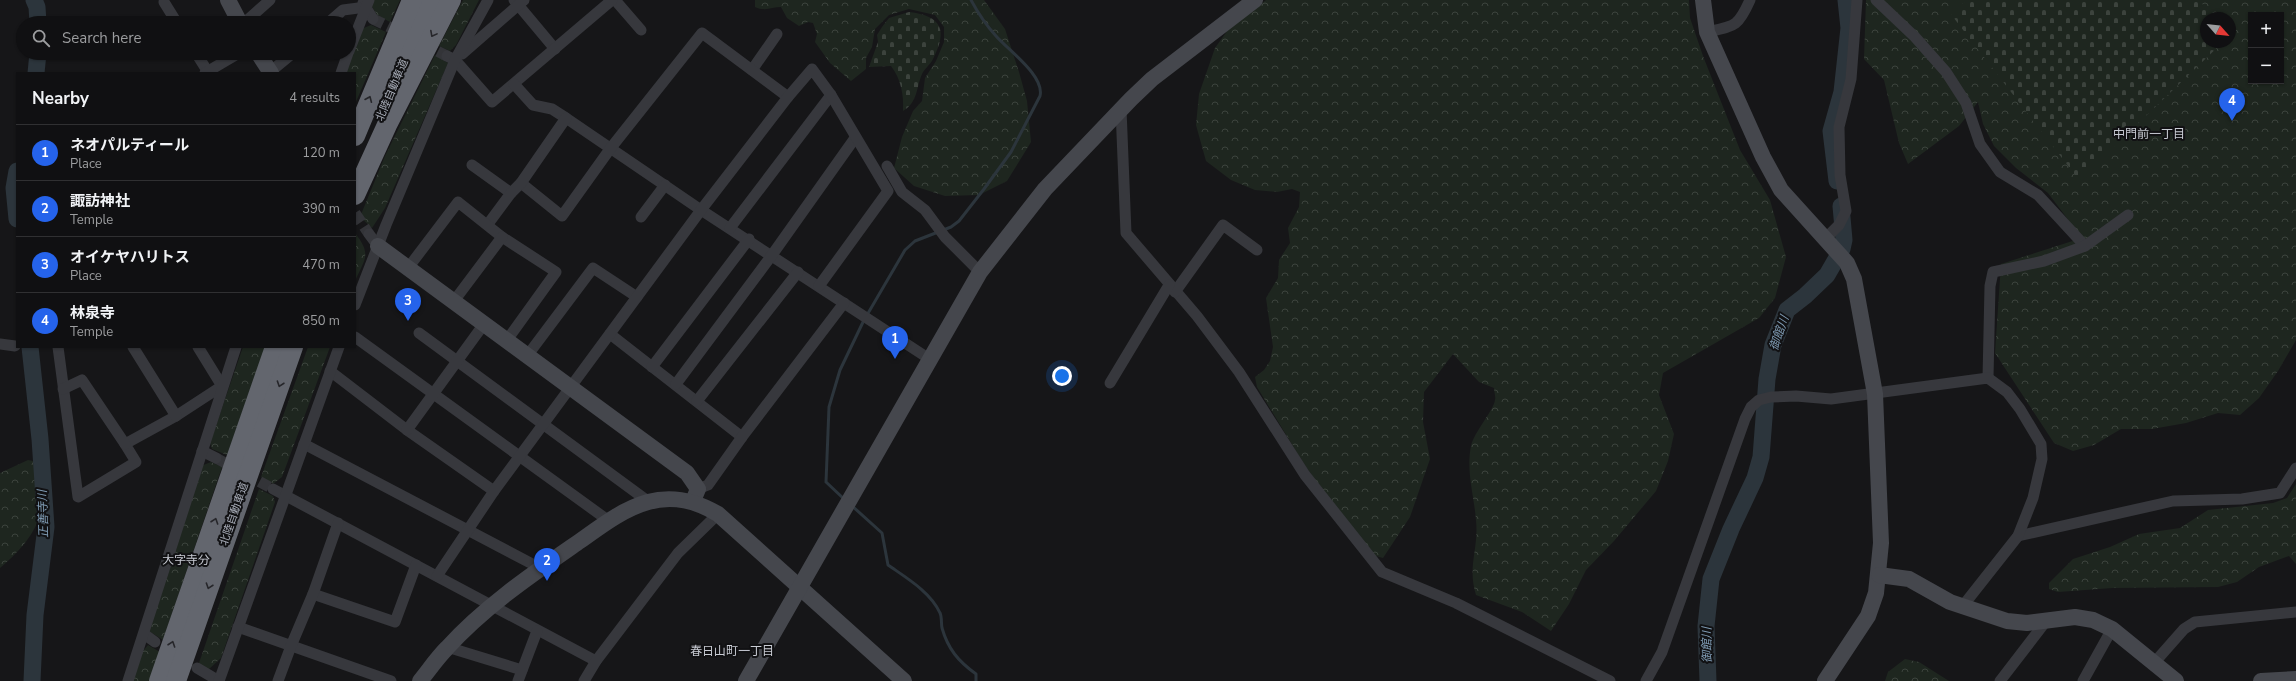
<!DOCTYPE html>
<html lang="en">
<head>
<meta charset="utf-8">
<style>
  :root { --surface:#101012; --page:#19191b; --text:#f1f3f6; --muted:#9c9d9f; --line:#303032; --accent:#2563eb }
  body { margin:0; font-family:"Nunito Sans","Noto Sans JP",sans-serif; background:var(--page); color:var(--text) }
  .controls { position:absolute; right:12px; top:12px; display:grid; overflow:hidden; border-radius:0px; box-shadow:0 1px 3px #0004 }
  .controls button { width:36px; height:36px; display:grid; place-items:center; padding:0; border:0; border-bottom:1px solid var(--line); background:var(--surface); color:var(--text); font:20px sans-serif }
  .compass { position:absolute; left:2200px; top:12px; width:36px; height:36px; border-radius:50%; background:var(--surface); box-shadow:0 1px 3px #0004; rotate:117deg }
  .you { position:absolute; left:1062px; top:376px; width:14px; height:14px; margin:-10px; border:3px solid #fff; border-radius:50%; background:#1a73e8; box-shadow:0 0 0 6px #1a73e833 }
  .badge { display:grid; place-items:center; width:26px; height:26px; border-radius:50%; background:var(--accent); color:#fff; font-size:13px; font-weight:700 }
  .pin { position:absolute; translate:-50% -33px; filter:drop-shadow(0 1px 2px #0008) }
  .pin::after { content:''; position:absolute; top:21px; width:14px; height:12px; background:inherit; clip-path:polygon(0 0,100% 0,50% 100%) }
  .list { margin:0; padding:0; list-style:none }
  h2 { display:flex; justify-content:space-between; align-items:center; height:52px; margin:0; padding:0 16px; font-size:17px }
  h2 small { font-size:13px; font-weight:400; color:var(--muted) }
  .list li { display:grid; grid-template-columns:26px 1fr auto; gap:12px; align-items:center; box-sizing:border-box; height:56px; padding:0 16px; border-top:1px solid var(--line) }
  .list b { display:block; font-size:15px; white-space:nowrap }
  .list p { margin:0; font-size:13px; white-space:nowrap; color:var(--muted) }
  .list em { font-size:13px; font-style:normal; color:var(--muted) }
  .icon { flex:none; width:22px; height:22px; fill:none; stroke:currentColor; stroke-width:2; stroke-linecap:round; stroke-linejoin:round }
  .map { position:relative; flex:none; width:2296px; height:681px; overflow:hidden }
  .search { position:absolute; background:var(--surface); box-shadow:0 1px 3px #0004; left:16px; top:16px; width:340px; height:44px; display:flex; align-items:center; gap:10px; box-sizing:border-box; padding:0 14px; border-radius:22px; color:var(--muted); font-size:15px }
  .panel { position:absolute; background:var(--surface); box-shadow:0 1px 3px #0004; left:16px; top:72px; width:340px; height:276px; border-radius:0px }
  .map>svg:first-child { display:block }
  .forest { fill:url(#forest-crowns); fill-rule:evenodd }
  .cemetery { fill:url(#cemetery-stones) }
  .lines { fill:none; stroke-linecap:round; stroke-linejoin:round }
  .stream { stroke:#2c353c; stroke-width:3 }
  .river { stroke:#2c353c; stroke-width:17 }
  .street-tunnel { stroke:#333438; stroke-width:11; stroke-dasharray:11 5.5; stroke-linecap:butt }
  .street { stroke:#37383d; stroke-width:11 }
  .secondary { stroke:#45474d; stroke-width:16 }
  .highway { stroke:#63666e; stroke-width:20 }
  .oneway { stroke:#26262a }
  .labels { text-anchor:middle; dominant-baseline:central; stroke-width:4; stroke-linejoin:round; paint-order:stroke }
  .street-label { font-size:11px; fill:#a8adb8; stroke:#111113 }
  .neighbourhood-label { font-size:12px; fill:#c9ccd4; stroke:#111113 }
  .water-label { font-size:12px; font-style:italic; fill:#7f9bb3; stroke:#111113 }
</style>
</head>
<body>
<div class="map">
<svg width="2296" height="681" viewBox="0 0 2296 681">
  <defs>
    <pattern id="forest-crowns" width="20" height="18" patternUnits="userSpaceOnUse"><rect width="20" height="18" fill="#1e261f"/><path d="M2 6a3 3 0 1 1 6 0M12 15a3 3 0 1 1 6 0" fill="none" stroke="#3c433d"/></pattern>
    <pattern id="cemetery-stones" width="16" height="16" patternUnits="userSpaceOnUse"><rect width="16" height="16" fill="#1e261f"/><path d="M2 7V4a2 2 0 0 1 4 0v3zM10 15v-3a2 2 0 0 1 4 0v3z" fill="#3c433d"/></pattern>
  </defs>
  <rect width="100%" height="100%" fill="#161618"/>
  <!-- forest -->
  <g class="forest">
    <path d="M373 0H400L390 22 377 15 371 5Z"/>
    <path d="M463 0H479L456 45 450 51 439 46Z"/>
    <path d="M755 0H984L1005 29 1019 72 1027 101 1031 142 1007 181 979 195 945 196 914 186 894 168 902 137 913 111 922 101 925 78 936 61 944 42V27L935 15 909 9 889 15 875 29 872 47 866 58V69L851 81 830 63 815 42 817 34 813 23 808 22 799 26 787 18 781 7C771 7 766 12 755 7Z"/>
    <path d="M1266 0H1689L1690 18 1703 56 1740 150 1770 200 1786 257 1775 298 1759 318 1663 373 1659 395 1674 434 1668 461 1656 491 1614 541 1586 570 1569 604 1551 631 1522 612 1476 595C1467 566 1479 549 1476 520 1474 495 1466 471 1471 446 1474 432 1494 410 1495 400 1496 397 1494 392 1494 388L1479 382 1453 354 1424 392 1423 422 1430 459 1410 517 1383 558 1369 554 1341 519 1299 456 1257 387 1255 377 1264 370 1270 361 1273 347 1266 298 1278 278 1279 260 1290 243 1288 228 1299 207 1300 192 1292 189 1277 192 1255 190 1231 180 1206 161 1196 125 1199 94 1215 48 1230 27Z"/>
    <path d="M1866 0H2296V340L2278 371 2259 398 2240 415 2218 413 2186 423 2152 429H2121L2094 445 2073 451 2054 443 1995 353 2001 264 2082 238 2048 193 2016 168 1994 146 1983 124 1978 102 1959 126 1908 164 1899 143 1884 80 1864 59ZM2251 15H2281V81H2251ZM2206 18H2230V42H2206Z"/>
    <path d="M371 25 386 32 355 104V73H342L359 30Z"/>
    <path d="M435 55 448 63 385 208 372 228 360 217 385 156Z"/>
    <path d="M355 233C372 255 365 258 355 281Z"/>
    <path d="M243 347H265L227 455 212 449 210 443Z"/>
    <path d="M308 347H330L282 477 273 484 261 477Z"/>
    <path d="M28 460 38 462 47 469C46 516 35 538 0 568V473Z"/>
    <path d="M211 462 222 467 163 640 149 631 201 466Z"/>
    <path d="M2296 484V564L2289 556 2259 567 2237 582 2218 587 2112 588 2058 592 2049 589V583L2073 559 2110 547 2139 534 2180 528 2208 510 2273 503 2287 498Z"/>
    <path d="M259 489 273 496 275 502 221 658 208 670 199 663Z"/>
    <path d="M148 645 160 652 150 681H133L143 651Z"/>
    <path d="M1905 659 1919 662 1949 681H1885L1888 672Z"/>
  </g>
  <!-- cemetery -->
  <g class="cemetery">
    <path d="M1967 0H2199L2214 18H2206V42H2223L2079 180 1950 13Z"/>
    <path d="M909 12C942 16 948 30 933 59 930 65 924 69 922 74 916 88 918 102 903 111 904 95 901 79 891 66L869 67 878 42 877 35 882 27 889 18Z"/>
  </g>
  <g class="lines">
    <!-- stream -->
    <g class="stream">
      <path d="M867 315 905 250 915 241 951 227 959 221 984 189 1011 152 1040 96C1045 76 1008 50 996 36 986 25 978 13 971 0"/>
      <path d="M844 499 826 482 829 407 840 370 864 320"/>
      <path d="M851 505 882 533 888 565C905 577 931 592 940 613 942 617 941 623 942 628 948 649 958 661 976 674V681"/>
    </g>
    <!-- river -->
    <g class="river">
      <path d="M34 0 37 7 38 23"/>
      <path d="M36 73 38 53"/>
      <path d="M17 171 14 188 17 219"/>
      <path d="M1837 181 1831 131 1842 92 1849 28 1846 0"/>
      <path d="M30 347 40 439 46 527 35 615 32 681"/>
      <path d="M1708 681 1706 626 1711 579 1731 529 1755 478 1761 457 1767 379 1773 345 1787 310 1805 296 1827 275 1842 249 1844 240 1841 206"/>
    </g>
    <!-- street-tunnel -->
    <g class="street-tunnel">
      <path d="M373 19 402 33"/>
      <path d="M423 44 447 56"/>
      <path d="M355 213 369 234"/>
      <path d="M216 458 273 489"/>
    </g>
    <!-- street -->
    <g class="street">
      <path d="M514 0 555 49"/>
      <path d="M615 0 641 30"/>
      <path d="M1876 0 1915 37 1946 72 1966 103 1980 144 2000 172 2038 195 2085 246"/>
      <path d="M164 2 177 23"/>
      <path d="M363 3 373 19"/>
      <path d="M244 23 270 0"/>
      <path d="M328 23 343 10 366 7"/>
      <path d="M1707 32C1735 26 1738 27 1750 0"/>
      <path d="M349 51 369 0"/>
      <path d="M196 53 208 72"/>
      <path d="M462 54 524 0"/>
      <path d="M447 56 455 60 492 102 612 0"/>
      <path d="M752 70 777 34"/>
      <path d="M270 72 293 53"/>
      <path d="M205 73 239 53"/>
      <path d="M341 73 348 53"/>
      <path d="M514 84 533 105 552 109 566 118 701 210 931 360"/>
      <path d="M1121 109 1126 233 1197 316 1239 372 1305 475 1382 572 1456 603 1610 681"/>
      <path d="M472 165 511 193"/>
      <path d="M887 166 902 192 925 210 945 237 980 272"/>
      <path d="M521 183 562 216 610 149 702 33 788 97"/>
      <path d="M641 217 665 185"/>
      <path d="M488 224 511 193 521 183 566 118"/>
      <path d="M730 228 831 95"/>
      <path d="M369 234 378 246"/>
      <path d="M1826 238 1839 225 1846 211 1840 175 1839 127 1851 79 1857 0"/>
      <path d="M408 268 458 202 502 237 556 272 507 340"/>
      <path d="M1175 292 1223 225 1257 250"/>
      <path d="M454 301 502 237"/>
      <path d="M355 305 386 225 455 60 488 0"/>
      <path d="M419 333 649 502"/>
      <path d="M610 334 742 437"/>
      <path d="M355 337 609 521"/>
      <path d="M0 344 15 346"/>
      <path d="M58 347 78 497 136 462 125 444 176 416 222 386"/>
      <path d="M133 347 176 416"/>
      <path d="M198 347 222 386"/>
      <path d="M527 356 593 268 637 297"/>
      <path d="M652 367 749 239"/>
      <path d="M330 371 407 430 494 491"/>
      <path d="M1988 378 1990 286 1993 272 2044 261 2085 246 2128 215"/>
      <path d="M1110 383 1169 285"/>
      <path d="M676 384 772 255 855 138"/>
      <path d="M63 389 82 380 125 444"/>
      <path d="M697 401 798 272"/>
      <path d="M407 430 484 324"/>
      <path d="M304 444 540 568"/>
      <path d="M202 451 216 458"/>
      <path d="M273 489 596 661"/>
      <path d="M698 489 708 485 742 437 844 303"/>
      <path d="M2018 536 2173 501 2242 499 2280 493 2296 468"/>
      <path d="M437 576 494 491 701 210 788 97 812 69 831 95 888 191 819 286"/>
      <path d="M313 594 395 622 416 565"/>
      <path d="M238 627 391 681"/>
      <path d="M144 634 155 642"/>
      <path d="M447 647 522 670"/>
      <path d="M2154 663 2184 629 2195 622 2296 612"/>
      <path d="M197 668 219 681"/>
      <path d="M128 681 236 347"/>
      <path d="M219 681 339 347"/>
      <path d="M278 681 291 646 313 594 338 523"/>
      <path d="M518 681 537 631"/>
      <path d="M584 681 596 661 678 553 718 514"/>
      <path d="M1646 681 1662 652 1745 419 1751 407 1759 400 1771 397 1796 396 1831 399 1988 378 2007 392 2020 409 2041 444 2042 459 2033 498 2018 536 1962 607"/>
      <path d="M2000 681 2047 620"/>
      <path d="M2083 681 2112 629"/>
    </g>
    <!-- secondary -->
    <g class="secondary">
      <path d="M228 0 240 23"/>
      <path d="M1703 0 1707 32 1763 157 1781 190 1847 263 1854 279 1875 394 1881 543 1876 593 1868 616 1825 681"/>
      <path d="M258 53 271 73"/>
      <path d="M378 246 687 473 698 489 693 501"/>
      <path d="M1879 575 1909 579 1950 602 2007 621 2027 623 2075 617 2093 620 2112 629 2176 681"/>
      <path d="M420 681C429 670 437 658 447 648 485 606 534 573 580 541 601 526 623 509 648 502 674 495 696 501 718 514L904 681"/>
      <path d="M746 681 980 272 1045 189 1131 99 1152 79 1255 0"/>
      <path d="M2261 681 2296 679"/>
    </g>
    <!-- highway -->
    <g class="highway">
      <path d="M399 73 432 0"/>
      <path d="M355 136 412 0"/>
      <path d="M355 195 387 125 451 0"/>
      <path d="M159 681 275 347"/>
      <path d="M176 681 293 347"/>
    </g>
  </g>
  <!-- one-way arrows -->
  <defs><path id="oneway-chevron" d="M-2-3.5L2.5 0L-2 3.5" fill="none" stroke-width="1.6" stroke-linecap="round" stroke-linejoin="round"/></defs>
  <g class="oneway">
    <use href="#oneway-chevron" transform="translate(433 34) rotate(118)"/>
    <use href="#oneway-chevron" transform="translate(369 99) rotate(-67)"/>
    <use href="#oneway-chevron" transform="translate(280 384) rotate(109)"/>
    <use href="#oneway-chevron" transform="translate(215 521) rotate(-71)"/>
    <use href="#oneway-chevron" transform="translate(209 586) rotate(109)"/>
    <use href="#oneway-chevron" transform="translate(172 644) rotate(-71)"/>
  </g>
  <g class="labels">
    <!-- street labels -->
    <g class="street-label">
      <text transform="translate(392 90) rotate(-67)">北陸自動車道</text>
      <text transform="translate(234 514) rotate(-71)">北陸自動車道</text>
    </g>
    <!-- neighbourhood labels -->
    <g class="neighbourhood-label">
      <text x="2149" y="134">中門前一丁目</text>
      <text x="186" y="560">大字寺分</text>
      <text x="732" y="651">春日山町一丁目</text>
    </g>
    <!-- water labels -->
    <g class="water-label">
      <text transform="translate(1779 333) rotate(-71)">御館川</text>
      <text transform="translate(43 514) rotate(-92)">正善寺川</text>
      <text transform="translate(1707 645) rotate(-91)">御館川</text>
    </g>
  </g>
</svg>
<div class="controls">
<button>+</button>
<button>−</button>
</div>
<svg class="compass" viewBox="-18 -18 36 36"><path d="M0-13l5 13h-10z" fill="#e53935"/><path d="M0 13l5-13h-10z" fill="#9c9d9f"/></svg>
<div class="you"></div>
<div class="pin badge" style="left:895px;top:359px">1</div>
<div class="pin badge" style="left:547px;top:581px">2</div>
<div class="pin badge" style="left:408px;top:321px">3</div>
<div class="pin badge" style="left:2232px;top:121px">4</div>
<div class="search"><svg class="icon" aria-label="search" viewBox="0 0 24 24"><circle cx="10" cy="10" r="6"/><path d="M15 15l6 6"/></svg>Search here</div>
<section class="panel">
<h2>Nearby<small>4 results</small></h2>
<ul class="list">
<li><span class="badge">1</span><div><b>ネオパルティール</b><p>Place</p></div><em>120 m</em></li>
<li><span class="badge">2</span><div><b>諏訪神社</b><p>Temple</p></div><em>390 m</em></li>
<li><span class="badge">3</span><div><b>オイケヤハリトス</b><p>Place</p></div><em>470 m</em></li>
<li><span class="badge">4</span><div><b>林泉寺</b><p>Temple</p></div><em>850 m</em></li>
</ul>
</section>
</div>
</body>
</html>
